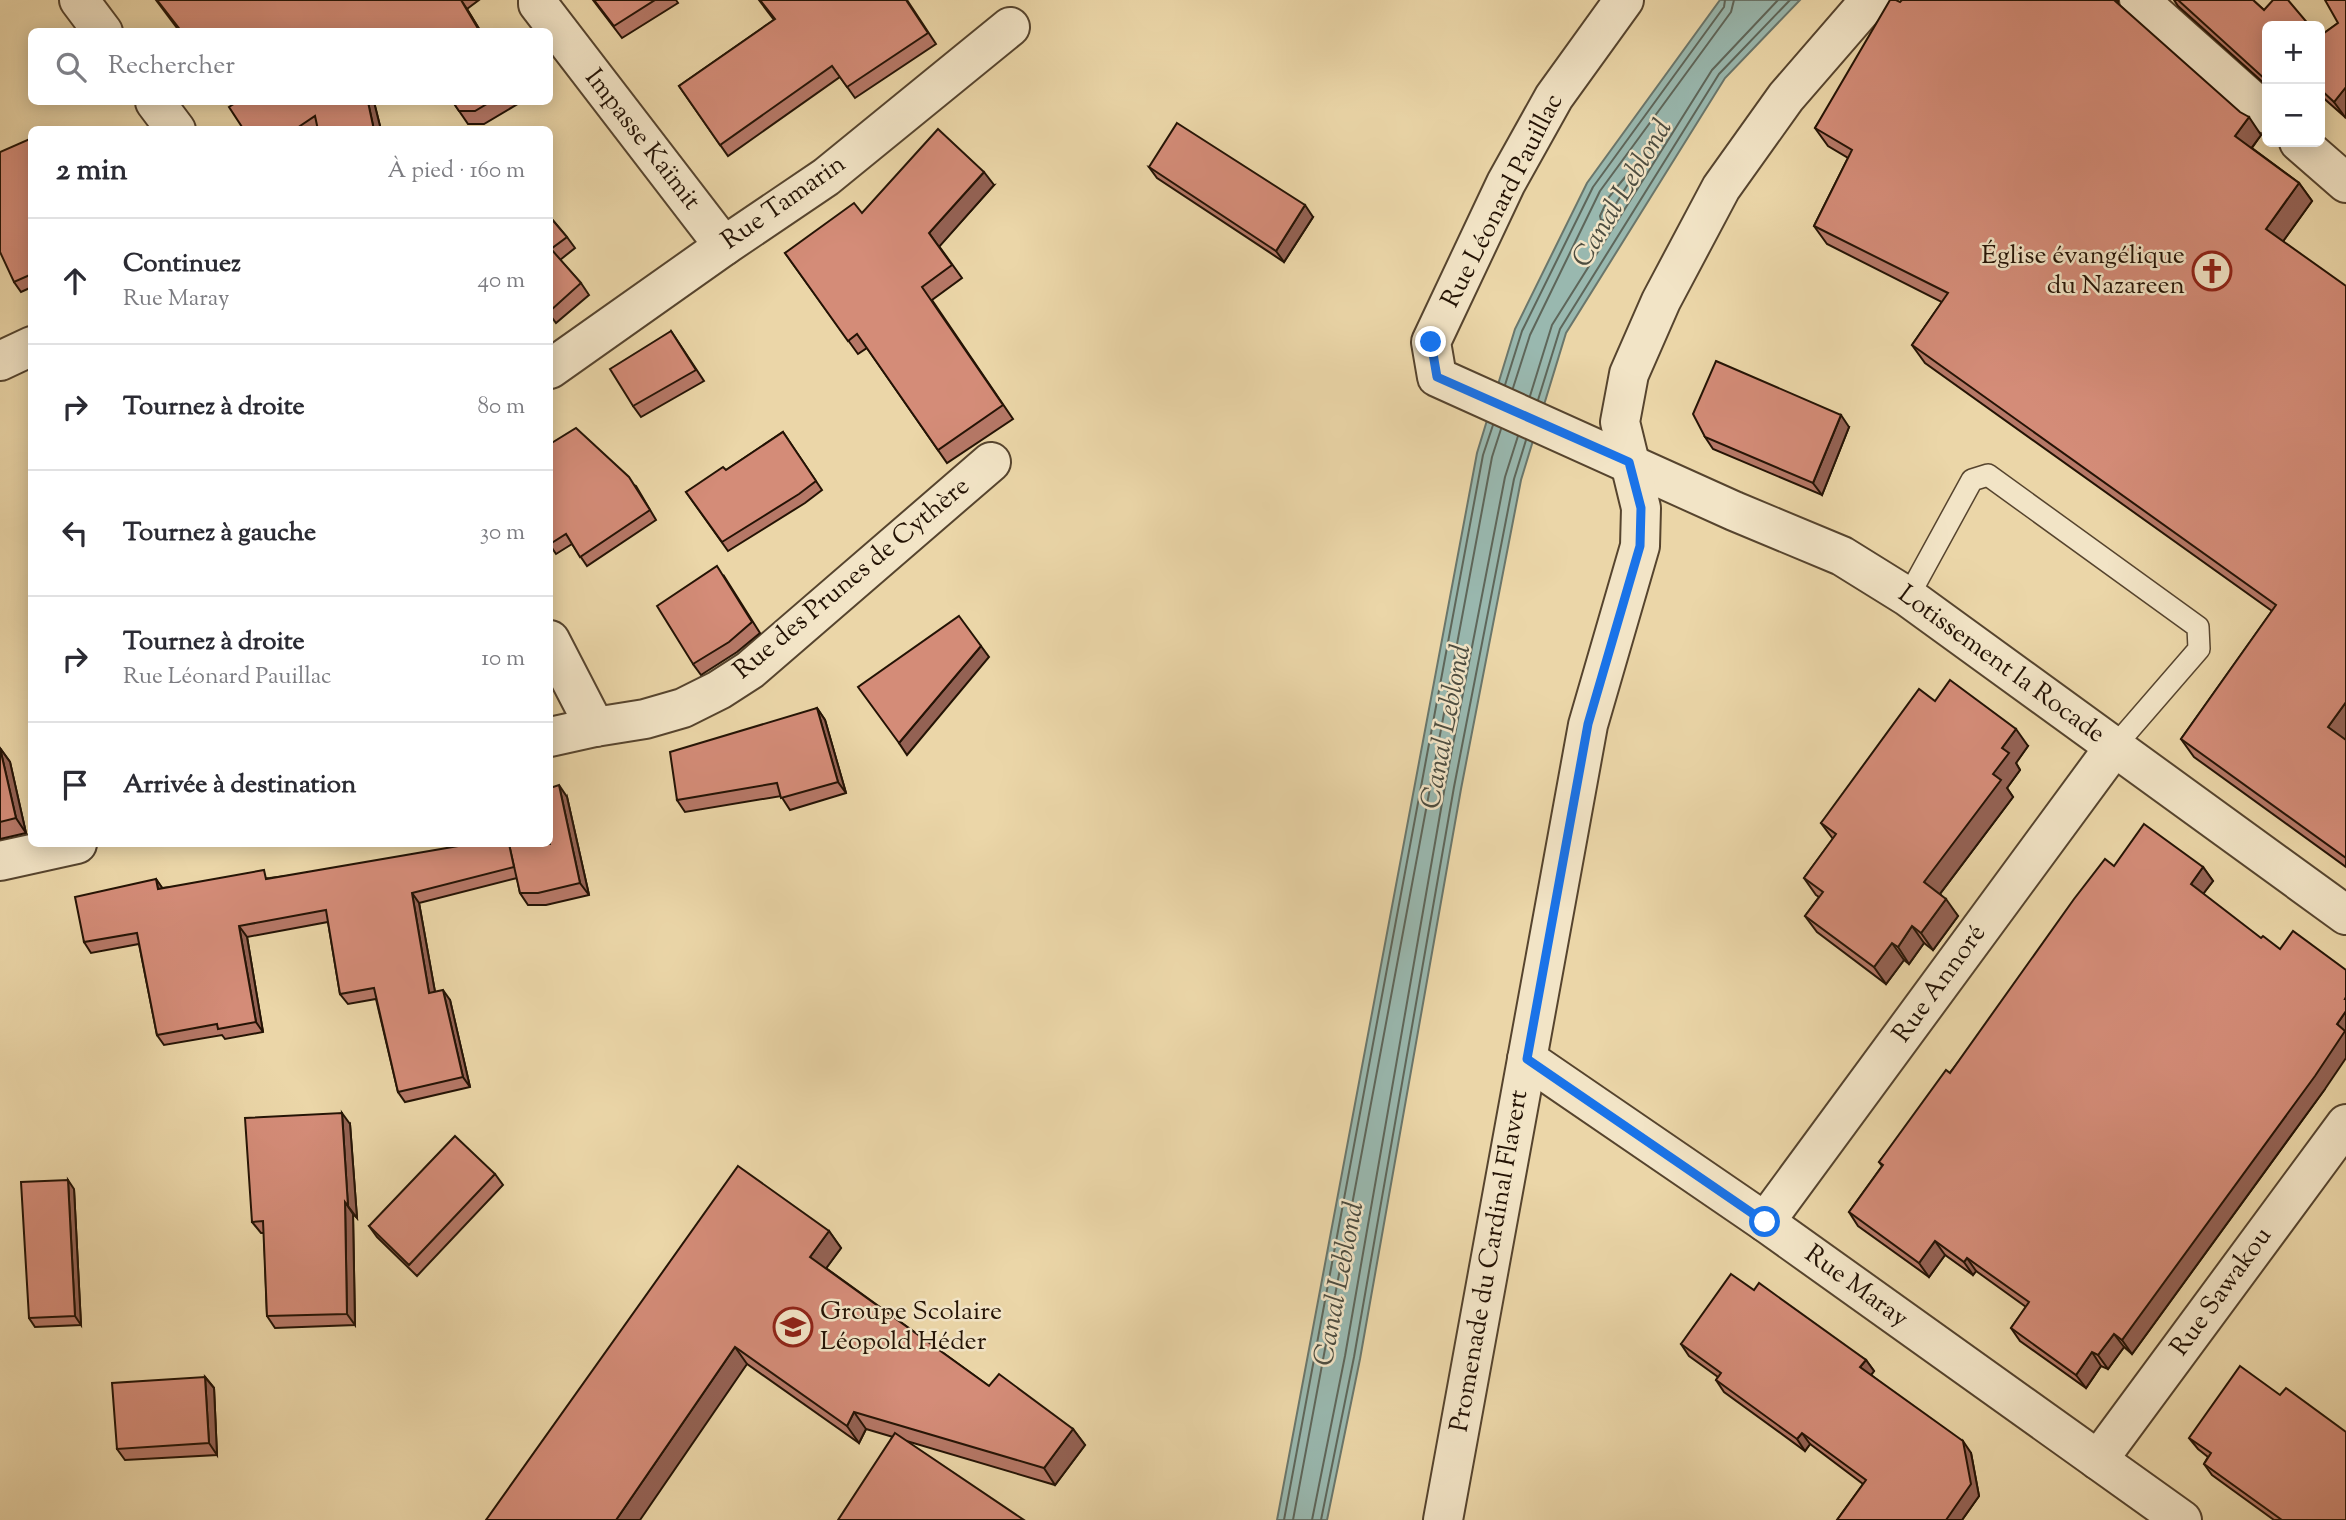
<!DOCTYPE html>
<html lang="fr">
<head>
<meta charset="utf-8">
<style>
  :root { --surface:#fff; --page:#f2f2f3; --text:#2b2b33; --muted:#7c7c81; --line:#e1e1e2 }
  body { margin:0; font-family:"Sorts Mill Goudy",serif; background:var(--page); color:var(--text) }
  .controls { position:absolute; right:21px; top:21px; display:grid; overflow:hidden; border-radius:10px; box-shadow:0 4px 18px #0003 }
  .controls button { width:63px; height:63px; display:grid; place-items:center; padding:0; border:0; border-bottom:2px solid var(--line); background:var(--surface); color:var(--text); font:35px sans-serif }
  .stop { position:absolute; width:21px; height:21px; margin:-16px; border:5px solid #1a73e8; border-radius:50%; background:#fff }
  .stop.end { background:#1a73e8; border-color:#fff; box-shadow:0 2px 7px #0008 }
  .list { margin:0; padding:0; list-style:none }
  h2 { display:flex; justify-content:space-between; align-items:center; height:91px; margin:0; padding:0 28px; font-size:30px }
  h2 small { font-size:23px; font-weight:400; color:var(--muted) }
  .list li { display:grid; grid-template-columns:46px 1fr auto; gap:21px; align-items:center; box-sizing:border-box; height:126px; padding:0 28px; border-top:2px solid var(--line) }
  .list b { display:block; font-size:26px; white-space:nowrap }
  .list p { margin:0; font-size:23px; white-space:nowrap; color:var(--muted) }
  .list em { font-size:23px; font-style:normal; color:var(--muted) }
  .icon { flex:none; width:38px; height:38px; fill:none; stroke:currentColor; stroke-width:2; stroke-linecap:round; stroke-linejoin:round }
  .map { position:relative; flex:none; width:2346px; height:1520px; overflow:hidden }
  .search { position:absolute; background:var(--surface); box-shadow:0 4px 18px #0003; left:28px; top:28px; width:525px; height:77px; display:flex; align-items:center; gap:18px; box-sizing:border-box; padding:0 24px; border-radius:10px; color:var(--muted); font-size:26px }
  .panel { position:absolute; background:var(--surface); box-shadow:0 4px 18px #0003; left:28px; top:126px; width:525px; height:721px; border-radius:10px }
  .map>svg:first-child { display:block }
  .water { fill:#99b8af; stroke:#6a766b; stroke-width:2 }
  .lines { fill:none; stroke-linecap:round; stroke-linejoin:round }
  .shore { stroke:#5e665a; stroke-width:2 }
  .service-casing { stroke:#56442e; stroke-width:24 }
  .minor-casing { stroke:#56442e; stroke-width:42 }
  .service { stroke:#f2e4c6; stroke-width:21 }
  .minor { stroke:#f2e4c6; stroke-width:38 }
  .wall { fill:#b67867; stroke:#241305; stroke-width:2 }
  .shaded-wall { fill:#946254; stroke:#241305; stroke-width:2 }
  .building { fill:#d48c78; stroke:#241305; stroke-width:2 }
  .route { stroke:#1a73e8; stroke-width:9 }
  .labels { text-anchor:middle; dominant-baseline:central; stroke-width:5; stroke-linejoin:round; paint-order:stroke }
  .street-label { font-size:26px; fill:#241305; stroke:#f2e4c6 }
  .poi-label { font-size:26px; fill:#241305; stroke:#f2e4c6; text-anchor:end }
  .water-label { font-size:28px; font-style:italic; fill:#4d4d40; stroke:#f2e4c6 }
</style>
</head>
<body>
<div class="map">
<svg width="2346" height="1520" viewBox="0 0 2346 1520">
  <rect width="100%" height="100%" fill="#ebd6a8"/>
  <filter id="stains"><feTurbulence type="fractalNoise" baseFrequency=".00286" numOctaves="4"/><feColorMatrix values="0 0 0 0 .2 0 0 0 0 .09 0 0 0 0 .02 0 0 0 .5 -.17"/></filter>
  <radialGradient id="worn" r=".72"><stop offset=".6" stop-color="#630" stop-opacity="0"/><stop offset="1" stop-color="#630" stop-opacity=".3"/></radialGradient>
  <!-- water -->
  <path class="water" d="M1720 0H1800L1725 78 1566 333 1521 480 1461 789 1360 1359 1327 1520H1277L1477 453 1515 329 1587 183Z"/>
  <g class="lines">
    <!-- shore -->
    <g class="shore">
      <path d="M1630 171 1633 173V176L1606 220H1601L1600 216 1609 197Z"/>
      <path d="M1505 385 1522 331 1593 187 1724 7 1725 0"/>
      <path d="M1513 388 1530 335 1600 191 1731 12 1734 0"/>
      <path d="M1530 396 1552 325 1712 70 1778 0"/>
      <path d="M1538 400 1560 329 1719 74 1790 0"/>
      <path d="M1284 1520 1483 455 1493 425"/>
      <path d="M1293 1520 1492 457 1501 429"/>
      <path d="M1312 1520 1345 1356 1445 786 1505 477 1518 436"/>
      <path d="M1321 1520 1354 1357 1454 787 1514 479 1526 440"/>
    </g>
    <defs>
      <path id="service" d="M1908 597 1972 480 1988 475 2198 627 2199 649 2115 746"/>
      <g id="minor">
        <path d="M79 0 103 32"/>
        <path d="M538 0V4L724 246"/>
        <path d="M1624 0 1554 97 1506 183 1431 342 1437 377 1734 511 1842 556 1908 597 2346 915"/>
        <path d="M2139 0 2267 114"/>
        <path d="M155 102 176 130"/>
        <path d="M2299 142 2346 183"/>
        <path d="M0 361 32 346"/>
        <path d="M550 369 724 246 826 177 1010 27"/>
        <path d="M550 640 595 727"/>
        <path d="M550 737 595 727 645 719 683 708 719 690 750 670 991 462"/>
        <path d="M0 861 77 844"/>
        <path d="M1527 1059 1765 1222 2182 1520"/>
        <path d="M1765 1222 2115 746"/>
        <path d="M2098 1460 2346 1124"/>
        <path d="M1443 1520 1588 725 1640 546 1641 508 1620 422 1629 374 1661 301 1721 188 1786 97 1870 0"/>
      </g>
    </defs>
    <!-- service casing -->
    <use href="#service" class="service-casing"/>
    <!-- minor casing -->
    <use href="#minor" class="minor-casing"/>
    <!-- service -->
    <use href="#service" class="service"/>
    <!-- minor -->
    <use href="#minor" class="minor"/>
  </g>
  <!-- wall -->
  <g class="wall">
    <path d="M156 0H479L467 9 481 32H180Z"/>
    <path d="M593 0H676L678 3 622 38Z"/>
    <path d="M759 0H907L936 44 855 98 840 77 728 156 679 86 774 20Z"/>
    <path d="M1902 0H2118V4L2261 135 2252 148 2299 183 2312 201 2283 241 2346 738V867L2194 757 2181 739 2272 611 1925 363 1912 345 1942 302 1827 244 1814 226 1848 158 1828 146 1815 128Z"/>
    <path d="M2174 0H2253L2264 10 2267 26V86L2178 6Z"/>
    <path d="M2346 0 2345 117 2320 95V96V36L2338 23Z"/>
    <path d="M235 102H374L381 130H244Z"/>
    <path d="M453 102H521L484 124H468Z"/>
    <path d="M32 138V287L21 292 14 282Z"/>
    <path d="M1149 167 1313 217 1284 262 1157 178Z"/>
    <path d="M994 185 939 246 962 278 932 300 1013 419 947 463 867 348 858 354 785 253 862 213Z"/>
    <path d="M550 217 567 237 575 248 560 260 581 283 589 295 556 323 550 315Z"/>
    <path d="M671 331 704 381 641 417 633 406Z"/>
    <path d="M1849 427 1822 495 1713 449 1705 437Z"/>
    <path d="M783 432 822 490 805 503 728 551 686 492 726 470Z"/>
    <path d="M550 444 636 486 656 520 587 566 572 544 556 554 550 545Z"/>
    <path d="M724 576 760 633 737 652 701 675 693 664Z"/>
    <path d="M1935 701 2028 746 2016 763 2020 770 2007 788 2013 797 1940 894 1958 916 1933 950 1924 943 1909 964 1904 960 1886 984 1817 932 1805 916 1819 897 1816 895 1804 878 1833 839 1821 823Z"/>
    <path d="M817 708 825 720 846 793 790 810 781 796 685 812 677 800Z"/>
    <path d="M0 748 10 762 26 833 0 839Z"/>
    <path d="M567 797 589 895 546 905H528L520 893 517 878 419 903 435 992 450 1000 470 1087 405 1102 398 1092 376 999 348 1004 340 994 328 922 247 937 263 1032 225 1039 222 1035 164 1045 157 1035 139 944 91 953 84 942 156 879 162 888 270 878 550 844Z"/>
    <path d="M2114 866 2203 867 2213 881 2203 894 2325 1089 2132 1354 2124 1347 2108 1369 2101 1366 2086 1388 2020 1341 2011 1328 2026 1307 1976 1271 1973 1275 1945 1255 1929 1277 1858 1226 1849 1212 1882 1166 1879 1162Z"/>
    <path d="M350 1124 357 1218 353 1214 355 1325 275 1328 267 1316 264 1233H261L252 1222Z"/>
    <path d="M495 1174 503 1185 417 1276 377 1237 369 1226Z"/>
    <path d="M74 1189 81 1325 35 1327 29 1318Z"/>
    <path d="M829 1231 841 1248 826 1268 989 1386 1073 1429 1085 1445 1055 1485 866 1429 859 1443 747 1364 486 1520Z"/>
    <path d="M1754 1290 1866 1360 1874 1371 1871 1375 1971 1453 1979 1496 1962 1520H1837L1863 1484 1810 1444 1805 1451 1724 1392 1716 1380 1718 1377 1689 1356 1681 1344Z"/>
    <path d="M205 1377 214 1388 217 1455 125 1460 117 1449Z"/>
    <path d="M2189 1438 2346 1520H2274L2212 1475 2204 1464 2208 1457 2198 1449Z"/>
  </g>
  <!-- shaded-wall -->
  <g class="shaded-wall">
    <path d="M461 0 467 9 481 32H480Z"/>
    <path d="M2346 87V116L2345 117 2334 102Z"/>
    <path d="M368 102H374L381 130H374Z"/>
    <path d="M2249 117 2261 135 2247 154 2235 136Z"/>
    <path d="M984 172 994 185 939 247 929 233Z"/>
    <path d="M2299 183 2312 201 2279 247 2266 229Z"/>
    <path d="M1305 205 1313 217 1284 262 1276 251Z"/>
    <path d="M1841 415 1849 427 1822 495 1813 483Z"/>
    <path d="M981 646 989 657 907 755 899 743Z"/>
    <path d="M2346 702V738L2341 745 2328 727Z"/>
    <path d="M817 708 825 720 846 793 838 782Z"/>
    <path d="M2016 729 2028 746 2016 763 2020 770 2007 788 2013 797 1936 899 1924 882 1993 774 2002 748Z"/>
    <path d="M0 748 10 762 26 833 16 818Z"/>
    <path d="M559 785 567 797 589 895 580 883Z"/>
    <path d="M2203 867 2213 881 2200 898 2191 884Z"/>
    <path d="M156 879 163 889H158Z"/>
    <path d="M412 893 419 903 437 1003 429 993Z"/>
    <path d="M1946 899 1958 916 1933 950 1921 933Z"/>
    <path d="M239 926 247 937 263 1032 256 1022Z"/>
    <path d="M1912 926 1924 943 1909 964 1898 947Z"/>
    <path d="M1892 943 1904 960 1886 984 1874 967Z"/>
    <path d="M443 990 450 1000 470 1087 463 1077Z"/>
    <path d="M2346 1011V1058L2325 1089 2132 1354 2122 1340Z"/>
    <path d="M342 1113 350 1124 357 1218 348 1206Z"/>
    <path d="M68 1180 74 1189 81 1325 75 1316Z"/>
    <path d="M345 1202 353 1214 355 1325 347 1314Z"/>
    <path d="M829 1231 841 1248 822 1274 810 1257Z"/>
    <path d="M1935 1241 1945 1255 1929 1277 1919 1263Z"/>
    <path d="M1967 1258 1976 1271 1973 1275 1964 1262Z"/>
    <path d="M2114 1334 2124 1347 2108 1369 2098 1355Z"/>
    <path d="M735 1347 747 1364 640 1520H616Z"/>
    <path d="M2092 1352 2101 1366 2086 1388 2076 1375Z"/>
    <path d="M1866 1360 1874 1371 1868 1379 1860 1367Z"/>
    <path d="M205 1377 214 1388 217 1455 209 1443Z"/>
    <path d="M854 1412 866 1429 859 1443 847 1426Z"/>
    <path d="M1073 1429 1085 1445 1055 1485 1044 1468Z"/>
    <path d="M1802 1433 1810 1444 1805 1451 1797 1439Z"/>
    <path d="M1963 1441 1971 1453 1979 1496 1962 1520H1946Z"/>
  </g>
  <!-- building -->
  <g class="building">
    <path d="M157 0H461L480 32H182Z"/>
    <path d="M594 0H655L614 26Z"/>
    <path d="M760 0H906L928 33 847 87 832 66 720 145 679 86 775 19Z"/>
    <path d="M1890 0H1896L1900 2 1902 0H2114L2240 112 2249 117 2235 136 2299 183 2266 229 2346 286V702L2328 727 2346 740V858L2181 739 2276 605 1912 345 1948 293 1814 226 1852 150 1815 128Z"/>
    <path d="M2178 0H2253L2264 10 2273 0H2288L2310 26H2267V81Z"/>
    <path d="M2325 0H2346V87L2334 102 2320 89V36L2338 23Z"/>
    <path d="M237 102H368L374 130H318L315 116 294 130H244L229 107Z"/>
    <path d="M453 102H490L475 111H459Z"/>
    <path d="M1177 123 1305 205 1276 251 1149 167Z"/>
    <path d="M938 129 984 172 929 233 952 265 922 287 1003 405 938 450 857 334 848 341 785 253 854 203 862 213Z"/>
    <path d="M32 138V274L14 282 0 252V152Z"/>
    <path d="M550 217 567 237 551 249 581 283 550 311Z"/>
    <path d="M671 331 696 370 633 406 610 369Z"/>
    <path d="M1716 361 1841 415 1813 483 1705 437 1693 414Z"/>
    <path d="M576 428 629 477 650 510 580 557 566 534 550 544V444Z"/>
    <path d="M783 432 816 481 799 494 722 542 686 492 723 467 726 470Z"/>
    <path d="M717 566 752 622 729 642 693 664 657 606Z"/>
    <path d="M959 616 981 646 899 743 858 687Z"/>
    <path d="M1950 680 2016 729 2002 748 2009 753 1993 774 2001 780 1924 882 1946 899 1921 933 1912 926 1898 947 1892 943 1874 967 1805 916 1823 892 1804 878 1836 834 1821 823 1919 689 1935 701Z"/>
    <path d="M817 708 838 782 781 798 777 783 677 800 670 752Z"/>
    <path d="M0 748 16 818 0 822Z"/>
    <path d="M559 785 580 883 538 893H520L509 844H550V788Z"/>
    <path d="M2144 824 2203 867 2191 884 2261 938 2263 936 2280 949 2293 931 2346 970V997L2345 999H2346V1011L2337 1024 2345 1031 2315 1076 2122 1340 2114 1334 2098 1355 2092 1352 2076 1375 2011 1328 2029 1302 1967 1258 1964 1262 1935 1241 1919 1263 1849 1212 1883 1165 1879 1162 1946 1070 1950 1073 2074 899 2105 859 2114 866Z"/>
    <path d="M470 844H509L514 867 412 893 429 993 443 990 463 1077 398 1092 374 988 340 994 326 910 239 926 256 1022 218 1029 217 1024 157 1035 137 933 84 942 75 897 156 879 158 889 264 870 266 879Z"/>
    <path d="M342 1113 348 1206 345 1202 347 1314 267 1316 263 1221 252 1222 245 1118Z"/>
    <path d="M455 1136 495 1174 409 1265 369 1226Z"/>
    <path d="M738 1166 829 1231 810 1257 989 1386 999 1374 1073 1429 1044 1468 854 1412 847 1426 735 1347 616 1520H486Z"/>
    <path d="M68 1180 75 1316 29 1318 21 1182Z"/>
    <path d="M1731 1274 1754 1290 1759 1283 1866 1360 1860 1367 1963 1441 1971 1484 1946 1520H1837L1866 1480 1802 1433 1797 1439 1716 1380 1721 1373 1681 1344Z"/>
    <path d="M2240 1366 2280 1395 2286 1388 2346 1432V1520H2282L2204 1464 2211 1453 2189 1438Z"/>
    <path d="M205 1377 209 1443 117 1449 112 1383Z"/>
    <path d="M895 1433 1024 1520H838Z"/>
  </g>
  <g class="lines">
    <!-- route -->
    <path class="route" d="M1431 342 1437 377 1629 462 1641 508 1640 546 1588 724 1527 1059 1765 1222"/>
  </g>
  <!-- icons -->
  <defs>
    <symbol id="church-ring" viewBox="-11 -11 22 22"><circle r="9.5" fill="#f2e4c6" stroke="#8f2418" stroke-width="1.5"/><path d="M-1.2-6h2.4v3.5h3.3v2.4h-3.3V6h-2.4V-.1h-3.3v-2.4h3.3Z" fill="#8f2418"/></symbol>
    <symbol id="school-ring" viewBox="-11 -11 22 22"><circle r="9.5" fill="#f2e4c6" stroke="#8f2418" stroke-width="1.5"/><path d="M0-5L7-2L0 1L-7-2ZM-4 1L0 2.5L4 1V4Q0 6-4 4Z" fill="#8f2418"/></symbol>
  </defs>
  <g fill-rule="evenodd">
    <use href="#church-ring" x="2190" y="249" width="44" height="44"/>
    <use href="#school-ring" x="771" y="1305" width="44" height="44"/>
  </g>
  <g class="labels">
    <!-- street labels -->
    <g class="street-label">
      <text transform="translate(642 140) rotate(52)">Impasse Kaïmit</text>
      <text transform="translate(1503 201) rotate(-63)">Rue Léonard Pauillac</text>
      <text transform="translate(784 203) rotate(-35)">Rue Tamarin</text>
      <text transform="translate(852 579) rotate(-40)">Rue des Prunes de Cythère</text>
      <text transform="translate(2001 665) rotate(36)">Lotissement la Rocade</text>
      <text transform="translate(1940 984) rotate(-54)">Rue Annoré</text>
      <text transform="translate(1490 1261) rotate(-80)">Promenade du Cardinal Flavert</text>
      <text transform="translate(1856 1287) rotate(36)">Rue Maray</text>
      <text transform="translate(2222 1292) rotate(-54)">Rue Sawakou</text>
    </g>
    <!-- poi labels -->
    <g class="poi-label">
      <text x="2185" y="256">Église évangélique<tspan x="2185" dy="30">du Nazareen</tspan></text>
      <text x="820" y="1312" text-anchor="start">Groupe Scolaire<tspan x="820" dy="30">Léopold Héder</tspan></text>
    </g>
    <!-- water labels -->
    <g class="water-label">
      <text transform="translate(1623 194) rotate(-59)">Canal Leblond</text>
      <text transform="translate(1447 727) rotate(-79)">Canal Leblond</text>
      <text transform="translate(1340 1284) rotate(-79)">Canal Leblond</text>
    </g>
  </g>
  <rect width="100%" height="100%" filter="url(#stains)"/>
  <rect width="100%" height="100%" fill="url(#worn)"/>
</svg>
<div class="controls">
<button>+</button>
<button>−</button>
</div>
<div class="stop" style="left:1765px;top:1222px"></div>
<div class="stop end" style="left:1431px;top:342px"></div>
<div class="search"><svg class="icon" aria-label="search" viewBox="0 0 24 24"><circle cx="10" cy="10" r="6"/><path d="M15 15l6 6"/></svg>Rechercher</div>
<section class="panel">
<h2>2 min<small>À pied · 160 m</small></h2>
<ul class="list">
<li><svg class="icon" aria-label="ahead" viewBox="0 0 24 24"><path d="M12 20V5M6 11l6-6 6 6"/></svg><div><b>Continuez</b><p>Rue Maray</p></div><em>40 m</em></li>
<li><svg class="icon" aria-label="right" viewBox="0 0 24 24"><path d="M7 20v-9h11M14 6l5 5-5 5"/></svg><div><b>Tournez à droite</b></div><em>80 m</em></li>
<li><svg class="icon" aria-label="left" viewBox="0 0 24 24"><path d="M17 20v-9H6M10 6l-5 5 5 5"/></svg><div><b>Tournez à gauche</b></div><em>30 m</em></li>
<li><svg class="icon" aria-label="right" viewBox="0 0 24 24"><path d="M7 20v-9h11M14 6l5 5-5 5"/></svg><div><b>Tournez à droite</b><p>Rue Léonard Pauillac</p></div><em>10 m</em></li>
<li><svg class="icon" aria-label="arrive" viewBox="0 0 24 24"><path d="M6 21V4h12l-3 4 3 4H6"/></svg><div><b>Arrivée à destination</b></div></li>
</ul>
</section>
</div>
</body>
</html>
